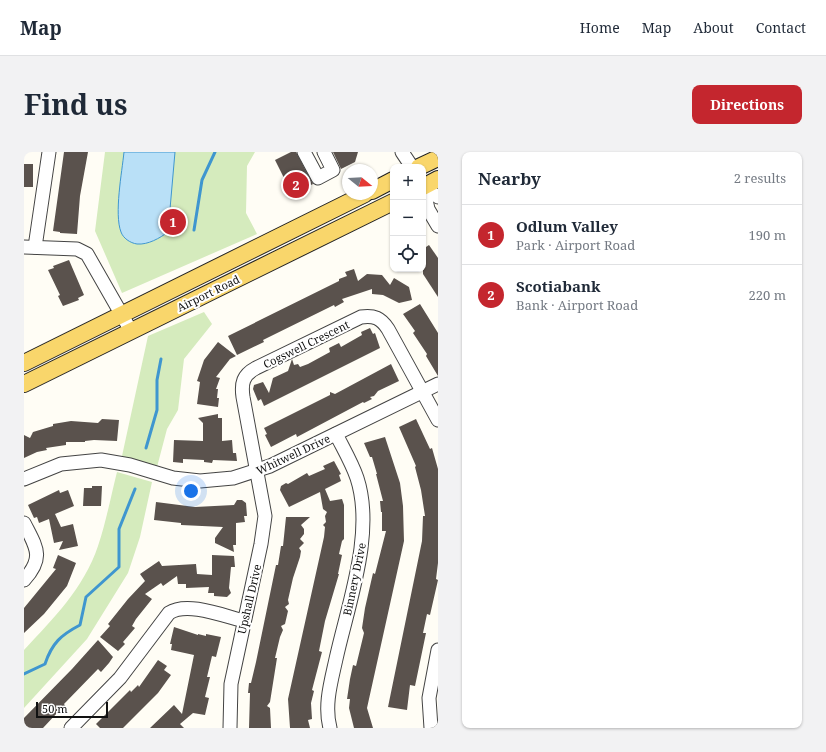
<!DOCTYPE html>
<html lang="en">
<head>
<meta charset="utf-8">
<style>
  :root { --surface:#fff; --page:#f2f2f3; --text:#1f2937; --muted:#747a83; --line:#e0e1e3; --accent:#c4262e }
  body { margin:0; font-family:"Noto Serif",serif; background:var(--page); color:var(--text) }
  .controls { position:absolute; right:12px; top:12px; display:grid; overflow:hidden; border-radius:8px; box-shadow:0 1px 3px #0004 }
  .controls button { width:36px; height:36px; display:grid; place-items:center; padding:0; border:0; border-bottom:1px solid var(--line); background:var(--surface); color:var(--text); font:20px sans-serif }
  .compass { position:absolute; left:318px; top:12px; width:36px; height:36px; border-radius:50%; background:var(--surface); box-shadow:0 1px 3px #0004; rotate:108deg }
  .scale { position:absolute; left:12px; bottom:10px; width:72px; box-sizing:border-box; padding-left:4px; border:2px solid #111; border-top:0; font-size:11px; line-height:14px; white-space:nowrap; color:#111; -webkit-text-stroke:3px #fff; paint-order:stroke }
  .you { position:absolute; left:167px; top:339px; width:14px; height:14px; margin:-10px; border:3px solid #fff; border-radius:50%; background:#1a73e8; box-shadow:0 0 0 6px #1a73e833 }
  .badge { display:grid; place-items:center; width:26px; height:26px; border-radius:50%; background:var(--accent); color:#fff; font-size:13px; font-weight:700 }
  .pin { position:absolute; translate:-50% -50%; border:2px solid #fff; box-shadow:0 1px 4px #0006 }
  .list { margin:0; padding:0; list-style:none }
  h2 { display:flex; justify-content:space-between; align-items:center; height:52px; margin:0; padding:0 16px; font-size:17px }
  h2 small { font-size:13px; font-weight:400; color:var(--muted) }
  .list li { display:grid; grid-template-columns:26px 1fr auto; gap:12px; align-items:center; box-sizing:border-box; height:60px; padding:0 16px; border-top:1px solid var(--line) }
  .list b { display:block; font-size:15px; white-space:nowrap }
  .list p { margin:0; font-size:13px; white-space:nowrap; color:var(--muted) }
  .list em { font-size:13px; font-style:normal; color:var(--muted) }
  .icon { flex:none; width:22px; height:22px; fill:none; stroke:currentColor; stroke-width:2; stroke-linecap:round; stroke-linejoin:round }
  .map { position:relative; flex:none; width:414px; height:576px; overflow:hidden; border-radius:8px }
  header { display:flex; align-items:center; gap:24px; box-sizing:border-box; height:56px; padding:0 20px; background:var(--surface); border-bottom:1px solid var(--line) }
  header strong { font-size:19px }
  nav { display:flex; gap:22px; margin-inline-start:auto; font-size:14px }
  .intro { display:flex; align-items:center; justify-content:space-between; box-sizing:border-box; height:96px; padding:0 24px }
  h1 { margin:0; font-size:28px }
  .button { padding:10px 18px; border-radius:8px; background:var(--accent); color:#fff; font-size:14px; font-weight:700 }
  main { display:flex; gap:24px; padding:0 24px }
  aside { flex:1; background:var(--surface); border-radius:8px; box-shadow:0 1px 3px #0004 }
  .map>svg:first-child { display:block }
  .green { fill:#d5ebbd }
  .water { fill:#b9e0f7; stroke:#3f96cf }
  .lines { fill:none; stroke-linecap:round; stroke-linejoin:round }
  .stream { stroke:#3f96cf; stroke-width:3 }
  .building { fill:#5a524d }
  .minor-casing { stroke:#444; stroke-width:15 }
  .major-casing { stroke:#222; stroke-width:18 }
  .minor { stroke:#fff; stroke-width:13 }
  .major { stroke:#f9d66b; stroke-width:16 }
  .labels { text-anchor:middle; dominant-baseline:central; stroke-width:4; stroke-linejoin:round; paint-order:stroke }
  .street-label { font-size:11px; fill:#111; stroke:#fff }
</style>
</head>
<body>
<header>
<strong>Map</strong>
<nav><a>Home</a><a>Map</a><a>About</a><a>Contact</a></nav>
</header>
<div class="intro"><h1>Find us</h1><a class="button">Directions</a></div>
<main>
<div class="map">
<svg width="414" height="576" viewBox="0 0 414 576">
  <rect width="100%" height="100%" fill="#fffdf5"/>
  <!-- green -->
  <g class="green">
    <path d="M81 0H231L223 14 222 61 233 82 98 141 71 79Z"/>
    <path d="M180 160 188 172 160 207 154 258 143 277 133 315 98 304 124 184Z"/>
    <path d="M93 320 128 330 116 385 104 421 63 487 0 556V498C29 467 60 436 74 394 82 370 87 344 93 320Z"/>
  </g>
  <!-- water -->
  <path class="water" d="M100 0H151L144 80C136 86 124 93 113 92 106 91 99 86 97 80 90 62 98 20 100 0Z"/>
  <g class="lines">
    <!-- stream -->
    <g class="stream">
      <path d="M170 78 178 28 191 0"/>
      <path d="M122 296 133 258V228L137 207"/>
      <path d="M0 522 21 512C28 491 37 483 56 473L62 445 95 415V377L111 337"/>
    </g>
  </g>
  <!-- building -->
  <g class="building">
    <path d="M40 0H64L56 44 53 82 36 81V80L29 79Z"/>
    <path d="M267 0H272L289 32 268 42 251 8Z"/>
    <path d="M309 0H334L331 10 317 17Z"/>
    <rect x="0" y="12" width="9" height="23"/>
    <path d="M405 93 414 106V145L399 122V97Z"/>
    <path d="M45 108 60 143 54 146 55 148 39 154 34 144 36 143 24 118 30 116 29 114Z"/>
    <path d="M330 117 334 129 343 122 358 123 366 133 370 126 385 135 388 148 375 151 359 143 348 142V137L318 147 320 150 311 155 310 153 239 188 240 190 213 203 204 184 315 129V127L323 124 321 120Z"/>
    <path d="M396 152 414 181V224L402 204 403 202 389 181 391 179 379 162Z"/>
    <path d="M346 176 349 182 351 181 356 196 240 254 237 247 234 249 229 237 230 233 239 230 245 241 249 226 264 219 268 207 270 213 274 212 276 215 284 212 306 200 305 196 315 191 317 195 338 183 337 180Z"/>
    <path d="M194 190 212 204 206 207 192 225 196 226 192 237H194L193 246H195L194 255 173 252 176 230 173 229 180 208Z"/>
    <path d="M367 212 375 229 354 239 350 244 346 245 348 247 340 251 339 250 273 285 272 282 247 295 241 283 243 282 240 276 306 243V240L311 242Z"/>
    <path d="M194 262V266H198V289L208 288 209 301H212L213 309 189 308 188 311 180 310V308L159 307V311L149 310 150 288 179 289V271L174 266Z"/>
    <path d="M78 267 95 268 93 289 70 288 61 289V290H42V293L22 296 23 298 13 300 0 306V283L6 286 9 280 29 274V272L47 269 74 271Z"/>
    <path d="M392 267 406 297 408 296 414 317V411L412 427 414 428 406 463 403 462 399 481H402L391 534 386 533 383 558 364 555 398 389 399 364H401L397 338 391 315 392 314 375 275Z"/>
    <path d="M361 285 376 331 379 354 380 389 343 556 349 576H330L325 556 326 547H323L326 527 329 513 332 514 340 481 338 476 341 456 349 421 351 422 362 379H358V360H357L356 349H359L352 322H353L348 305H346L340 291Z"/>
    <path d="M310 309 317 322 315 323 317 329 301 337 306 349 318 347 320 353V387L318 389 315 402 318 403 314 422H315L301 469 295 499 298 500 288 538 290 539 287 551 288 567 284 568 286 576H266L264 547 300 385 301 375 299 373 302 370 301 364 303 360 299 357 296 340 265 355 256 338 257 334 262 331 264 332 283 321 285 324 301 317 299 314Z"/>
    <path d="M68 334H78L77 354H59L60 336H68Z"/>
    <path d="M35 338 36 341 44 338 50 354 31 362 37 375 49 372 54 394 35 398 39 389 30 391 25 367 15 371 13 365 10 366 4 353Z"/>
    <path d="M213 348H218L222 351 223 364H220L221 370 212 371V393H209L210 400 191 391V386L199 375 157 373V371L130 368 132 350 171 355 210 353Z"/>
    <path d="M262 365H286L277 373 280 377V382L276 387 280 391 275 396 277 399 276 405 269 426 264 448 265 452 261 455 264 459 261 472 257 474 259 478 256 485 251 506H253L246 550 243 554 246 556 247 576H225L226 541H224L225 531H227L232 510 252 413H254L257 394H259Z"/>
    <path d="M34 403 52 411 43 434 20 462 0 481V456L32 417 29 416Z"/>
    <path d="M188 403 210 404 211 415H207L205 436 207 441 203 445 190 444V441H184L185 435 162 436V432H154L153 424 139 434 137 431 121 442 128 447 112 467 108 474 111 476 99 490 101 492 94 499 76 485 86 474 84 472 104 447 121 429 116 422 135 409 138 414 172 412 173 422 188 423Z"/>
    <path d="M150 475 174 483V482L182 484V482L197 485 192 505 188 504 183 525H186L181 545 185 546 181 563 169 561 156 572 160 576H126L150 553 158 562 170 503 147 498 148 492H146Z"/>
    <path d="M74 488 89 505 85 511 77 520 74 517 40 552 42 555 35 562 33 561 19 576H0V566L48 517Z"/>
    <path d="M134 508 143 514 140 518 147 523 134 541 99 576H76L72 572 106 538 107 540 114 533 115 535Z"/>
  </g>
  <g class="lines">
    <defs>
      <g id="minor">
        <path d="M280 0 294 26 309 18 300 0"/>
        <path d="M378 0 388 15"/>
        <path d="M399 34 404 57 414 74"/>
        <path d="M400 35 414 45"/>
        <path d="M0 95 53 97 63 102 107 179"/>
        <path d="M11 95 25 0"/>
        <path d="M0 327 37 312 77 308 106 313 149 326 176 329 209 326 246 314 414 232"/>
        <path d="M0 371C12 395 21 405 0 428"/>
        <path d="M47 576 96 526 145 461C163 449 200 464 220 469"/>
        <path d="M206 576 207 532 237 392 241 364 219 245C217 231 219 223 232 216L337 165C350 163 357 166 364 177L414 268"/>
        <path d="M306 576C300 553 307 530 312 507 324 452 351 381 333 326 328 311 319 296 312 282"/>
        <path d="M407 576 405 546 414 498"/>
      </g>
      <g id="major">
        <path d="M395 15 414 6"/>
        <path d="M399 35 414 27"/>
        <path d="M348 39 369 28"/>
        <path d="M0 211 341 42"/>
        <path d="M0 232 369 50"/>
      </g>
    </defs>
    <!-- minor casing -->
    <use href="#minor" class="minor-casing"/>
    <!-- major casing -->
    <use href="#major" class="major-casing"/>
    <!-- minor -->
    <use href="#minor" class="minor"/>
    <!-- major -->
    <use href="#major" class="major"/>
  </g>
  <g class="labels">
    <!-- street labels -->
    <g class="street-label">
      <text transform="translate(184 141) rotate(-26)">Airport Road</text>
      <text transform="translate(282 192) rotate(-26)">Cogswell Crescent</text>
      <text transform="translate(269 302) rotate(-25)">Whitwell Drive</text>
      <text transform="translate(330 427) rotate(-78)">Binnery Drive</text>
      <text transform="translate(225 447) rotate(-77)">Upshall Drive</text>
    </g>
  </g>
</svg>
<div class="controls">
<button>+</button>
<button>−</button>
<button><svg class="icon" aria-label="locate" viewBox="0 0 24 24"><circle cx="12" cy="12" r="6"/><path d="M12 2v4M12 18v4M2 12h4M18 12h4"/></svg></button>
</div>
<svg class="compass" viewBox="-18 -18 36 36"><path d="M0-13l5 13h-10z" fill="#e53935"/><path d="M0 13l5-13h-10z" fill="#747a83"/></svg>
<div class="scale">50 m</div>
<div class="you"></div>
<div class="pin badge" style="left:149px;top:70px">1</div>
<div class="pin badge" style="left:272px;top:33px">2</div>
</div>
<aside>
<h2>Nearby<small>2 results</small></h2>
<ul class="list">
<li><span class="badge">1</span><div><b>Odlum Valley</b><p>Park · Airport Road</p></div><em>190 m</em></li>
<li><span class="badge">2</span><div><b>Scotiabank</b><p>Bank · Airport Road</p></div><em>220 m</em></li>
</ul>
</aside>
</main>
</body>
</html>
